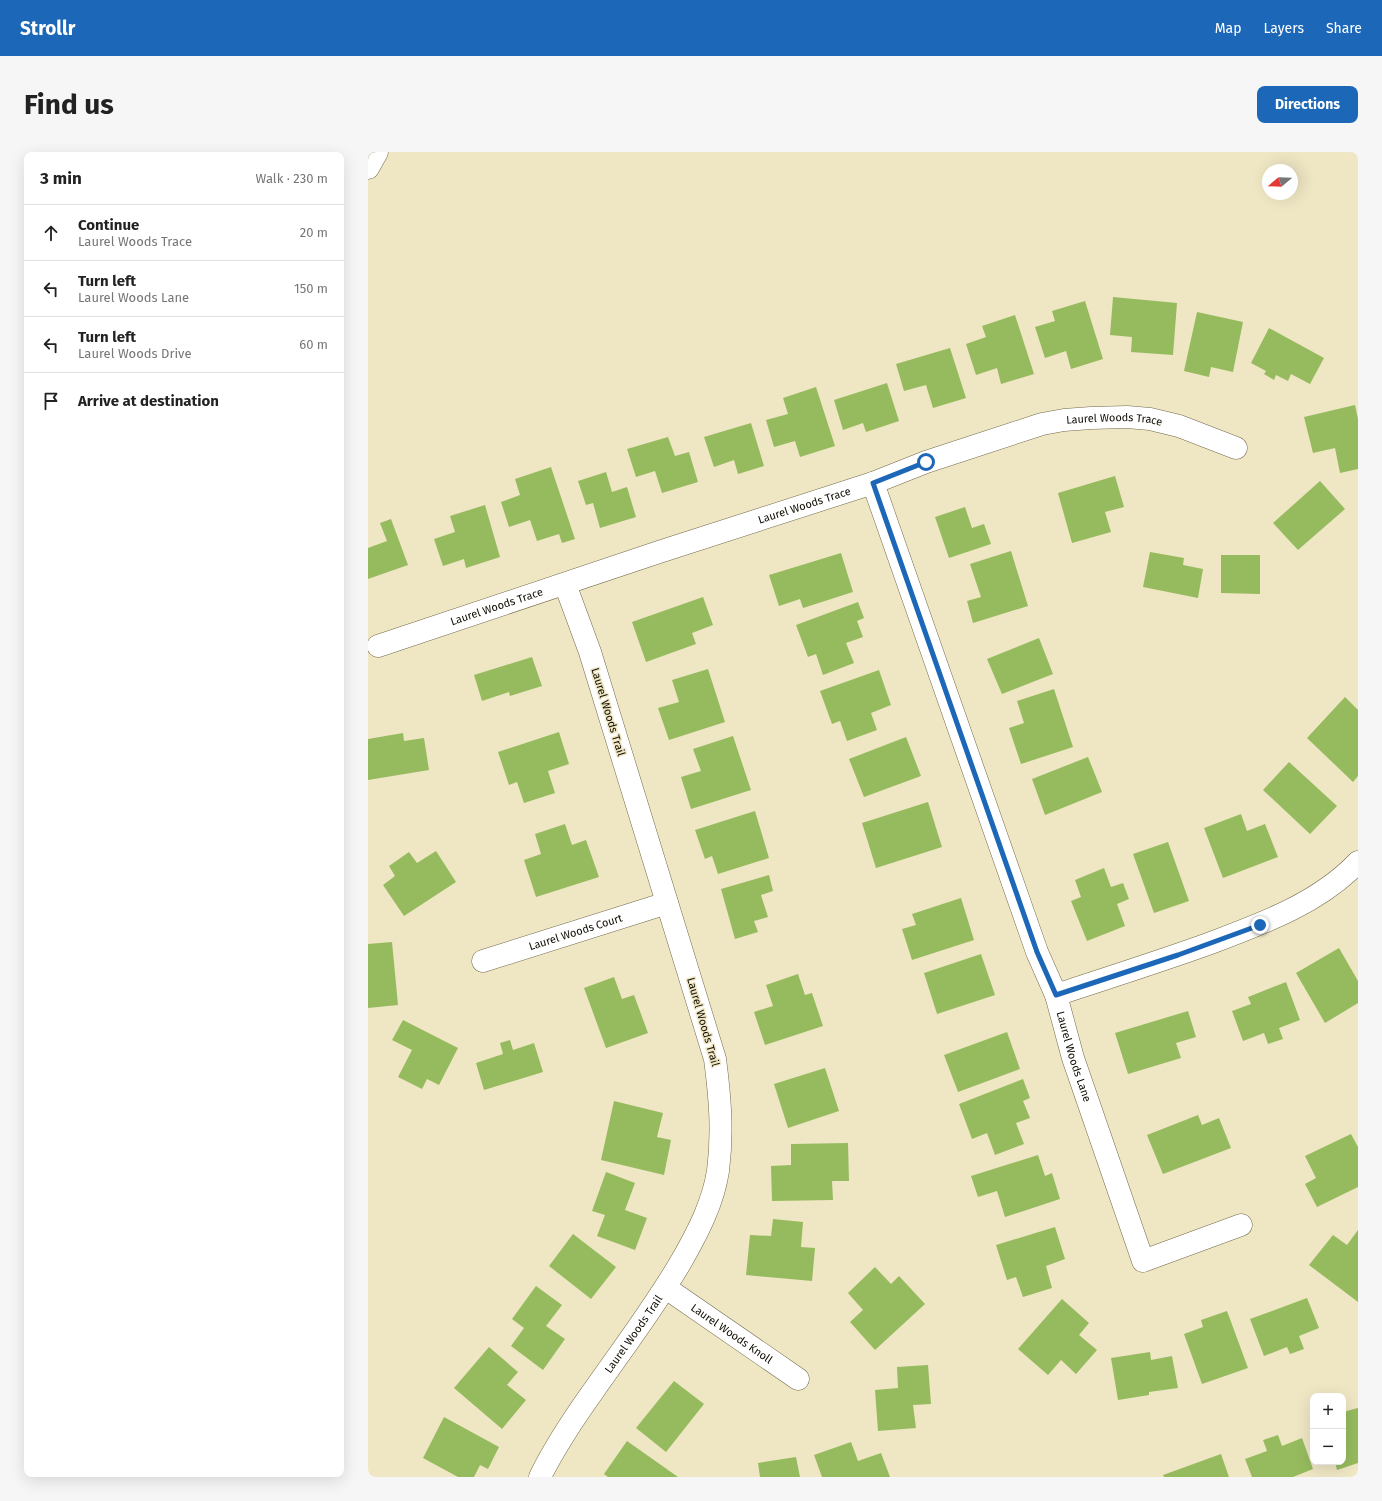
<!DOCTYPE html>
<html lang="en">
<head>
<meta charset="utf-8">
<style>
  :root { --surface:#fff; --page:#f6f6f6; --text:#222; --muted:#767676; --line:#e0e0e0; --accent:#1c67b7 }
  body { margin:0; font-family:"Fira Sans",sans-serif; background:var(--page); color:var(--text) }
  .controls { position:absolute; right:12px; bottom:12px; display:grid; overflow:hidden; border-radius:8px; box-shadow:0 4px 16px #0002 }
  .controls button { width:36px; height:36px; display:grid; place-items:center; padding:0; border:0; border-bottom:1px solid var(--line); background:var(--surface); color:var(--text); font:20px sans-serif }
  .compass { position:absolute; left:894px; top:12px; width:36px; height:36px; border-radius:50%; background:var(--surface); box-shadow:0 4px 16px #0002; rotate:251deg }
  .stop { position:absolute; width:12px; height:12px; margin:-9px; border:3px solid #1c67b7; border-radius:50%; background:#fff }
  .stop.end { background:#1c67b7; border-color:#fff; box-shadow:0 1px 4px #0008 }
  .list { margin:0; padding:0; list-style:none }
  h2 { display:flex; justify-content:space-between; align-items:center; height:52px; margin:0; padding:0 16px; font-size:17px }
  h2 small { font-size:13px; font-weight:400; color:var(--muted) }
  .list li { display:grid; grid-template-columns:26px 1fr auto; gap:12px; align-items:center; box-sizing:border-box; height:56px; padding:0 16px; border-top:1px solid var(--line) }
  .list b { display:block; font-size:15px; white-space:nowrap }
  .list p { margin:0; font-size:13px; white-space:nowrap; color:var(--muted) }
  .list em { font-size:13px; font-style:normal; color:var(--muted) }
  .icon { flex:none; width:22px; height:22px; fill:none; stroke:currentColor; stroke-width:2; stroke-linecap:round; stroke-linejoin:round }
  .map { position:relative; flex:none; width:990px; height:1325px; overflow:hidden; border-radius:8px }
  header { display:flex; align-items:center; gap:24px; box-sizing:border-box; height:56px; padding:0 20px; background:var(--accent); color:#fff }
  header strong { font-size:19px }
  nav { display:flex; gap:22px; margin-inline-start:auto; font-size:14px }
  .intro { display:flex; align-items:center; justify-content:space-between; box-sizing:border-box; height:96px; padding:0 24px }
  h1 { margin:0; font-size:28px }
  .button { padding:10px 18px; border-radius:8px; background:var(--accent); color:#fff; font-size:14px; font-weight:700 }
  main { display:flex; gap:24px; padding:0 24px }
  aside { flex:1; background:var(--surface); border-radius:8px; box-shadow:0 4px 16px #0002 }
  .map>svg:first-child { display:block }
  .building { fill:#96bb5e }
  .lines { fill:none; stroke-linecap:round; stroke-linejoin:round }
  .minor-casing { stroke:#726a4b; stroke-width:23 }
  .minor { stroke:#fff; stroke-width:22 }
  .route { stroke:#1c67b7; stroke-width:5 }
  .labels { text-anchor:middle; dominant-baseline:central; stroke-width:3; stroke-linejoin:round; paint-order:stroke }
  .street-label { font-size:11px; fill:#100d03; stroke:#efe6c4 }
</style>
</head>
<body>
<header>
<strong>Strollr</strong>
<nav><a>Map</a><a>Layers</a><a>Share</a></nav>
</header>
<div class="intro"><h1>Find us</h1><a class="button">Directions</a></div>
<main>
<aside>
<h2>3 min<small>Walk · 230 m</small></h2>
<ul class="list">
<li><svg class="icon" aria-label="ahead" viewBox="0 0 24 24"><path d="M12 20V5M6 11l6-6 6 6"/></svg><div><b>Continue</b><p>Laurel Woods Trace</p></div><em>20 m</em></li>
<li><svg class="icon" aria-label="left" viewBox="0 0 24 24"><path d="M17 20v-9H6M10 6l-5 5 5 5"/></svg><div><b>Turn left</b><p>Laurel Woods Lane</p></div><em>150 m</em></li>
<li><svg class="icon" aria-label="left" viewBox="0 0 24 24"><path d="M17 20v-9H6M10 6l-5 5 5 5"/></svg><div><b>Turn left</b><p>Laurel Woods Drive</p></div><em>60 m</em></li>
<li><svg class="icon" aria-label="arrive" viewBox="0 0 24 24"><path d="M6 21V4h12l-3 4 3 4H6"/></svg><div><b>Arrive at destination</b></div></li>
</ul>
</aside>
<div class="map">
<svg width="990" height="1325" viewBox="0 0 990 1325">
  <rect width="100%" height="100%" fill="#efe6c4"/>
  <!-- building -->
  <g class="building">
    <path d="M745 145 809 151 805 203 763 200 764 185 742 183Z"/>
    <path d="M717 149 735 207 703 217 698 199 677 206 667 175 687 169 684 159Z"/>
    <path d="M829 160 875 170 865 220 843 215 841 225 816 219Z"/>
    <path d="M647 163 666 222 633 232 629 216 608 223 598 192 618 185 614 174Z"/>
    <path d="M901 176 956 206 942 232 923 222 920 229 908 223 906 228 896 222 898 219 883 211Z"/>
    <path d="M582 196 598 246 565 256 558 233 536 239 528 212Z"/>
    <path d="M519 231 531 269 498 280 495 271 475 278 466 248Z"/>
    <path d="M448 235 467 294 432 305 427 289 406 295 398 268 420 262 415 246Z"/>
    <path d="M987 253 990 267V317L972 321 967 296 945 301 936 265Z"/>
    <path d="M383 271 396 314 370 322 366 308 346 315 336 285Z"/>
    <path d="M300 285 307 304 321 300 330 330 294 341 287 319 268 325 259 297Z"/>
    <path d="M183 315 207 387 194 391 191 382 169 389 162 368 141 375 133 350 152 343 147 327Z"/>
    <path d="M238 320 244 340 259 335 268 365 232 376 225 351 218 353 210 329Z"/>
    <path d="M747 324 756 355 737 360 743 380 704 391 690 341Z"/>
    <path d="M952 329 977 357 930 398 905 371Z"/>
    <path d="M117 353 132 405 98 416 96 407 75 414 66 387 87 380 82 364Z"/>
    <path d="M597 355 604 376 616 372 623 392 581 406 567 365Z"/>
    <path d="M23 367 40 413 0 427V396L19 389 12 371Z"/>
    <path d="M643 399 660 454 605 471 599 449 613 445 602 412Z"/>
    <path d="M782 400 816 406 815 413 835 417 830 446 775 435Z"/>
    <path d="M473 401 485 440 435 456 432 447 411 454 401 423Z"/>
    <path d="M853 403H892V442L853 441Z"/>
    <path d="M335 445 345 473 324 481 328 492 278 510 264 470Z"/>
    <path d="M490 450 496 466 489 469 495 485 478 491 486 511 455 523 448 502 440 505 428 473Z"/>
    <path d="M671 486 685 522 634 542 619 507Z"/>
    <path d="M164 505 174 534 142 544 141 540 114 549 106 523Z"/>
    <path d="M340 517 357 570 301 588 290 556 311 550 304 528Z"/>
    <path d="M511 518 523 553 503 561 509 578 479 589 472 569 464 572 452 539Z"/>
    <path d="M686 537 705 595 653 612 641 576 656 571 649 549Z"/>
    <path d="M977 545 990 558V624L985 630 939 586Z"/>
    <path d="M191 580 201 612 180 619 187 641 156 651 149 630 141 633 130 600Z"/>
    <path d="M35 581 36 589 56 586 61 618 0 628V587Z"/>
    <path d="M365 584 383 638 323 657 313 625 333 619 325 597Z"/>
    <path d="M538 585 553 624 496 645 481 607Z"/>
    <path d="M720 605 734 640 677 663 664 627Z"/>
    <path d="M921 610 969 654 942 682 895 638Z"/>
    <path d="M560 650 574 695 508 716 494 671Z"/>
    <path d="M387 659 401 706 350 722 344 704 337 707 327 678Z"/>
    <path d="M873 662 879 679 897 672 910 705 855 726 836 676Z"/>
    <path d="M197 672 204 693 218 688 231 725 168 745 156 708 173 702 167 682Z"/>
    <path d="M800 690 821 749 786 761 765 702Z"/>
    <path d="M68 699 88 730 36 764 15 733 27 724 21 714 41 700 49 711Z"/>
    <path d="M736 716 743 735 755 731 761 747 749 752 757 774 719 789 703 749 713 745 707 728Z"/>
    <path d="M401 723 405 739 393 743 400 765 386 769 390 780 367 787 353 737Z"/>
    <path d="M593 746 606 788 544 808 534 777 548 773 544 762Z"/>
    <path d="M24 790 30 853 0 856V792Z"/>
    <path d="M971 796 990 829V851L957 871 928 821Z"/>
    <path d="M613 802 627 843 569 862 556 821Z"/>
    <path d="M430 822 437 843 444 841 455 874 397 893 386 860 405 854 398 833Z"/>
    <path d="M246 825 254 847 266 843 280 881 238 896 216 836Z"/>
    <path d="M918 830 932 868 911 876 915 887 900 892 896 881 875 889 864 859 883 852 880 845Z"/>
    <path d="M820 859 828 885 808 891 813 906 760 922 747 881Z"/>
    <path d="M35 868 90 896 71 933 59 927 54 937 30 925 44 898 24 888Z"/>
    <path d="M639 880 652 917 590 940 576 903Z"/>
    <path d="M142 888 145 898 166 891 175 920 116 938 108 911 135 902 132 891Z"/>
    <path d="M457 916 471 959 420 976 406 932Z"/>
    <path d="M655 927 662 946 655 949 662 966 648 971 656 992 627 1003 619 981 604 987 591 952Z"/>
    <path d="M246 949 295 961 289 985 303 988 296 1023 233 1008Z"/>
    <path d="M830 963 834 973 851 966 863 996 795 1022 779 983Z"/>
    <path d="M983 982 990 995V1035L949 1055 937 1032 948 1026 937 1004Z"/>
    <path d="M480 991 481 1029H464L465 1048 404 1049 403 1014 423 1013V992Z"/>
    <path d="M670 1003 677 1024 684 1021 692 1047 637 1065 629 1039 610 1045 603 1024Z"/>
    <path d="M238 1020 267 1031 257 1058 279 1066 267 1098 229 1084 237 1063 224 1059Z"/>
    <path d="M405 1067 435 1070 433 1095 447 1096 444 1129 378 1123 382 1083 403 1084Z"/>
    <path d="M687 1075 697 1107 678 1114 684 1136 655 1145 648 1125 639 1128 628 1093Z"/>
    <path d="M990 1078V1150L941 1113 965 1083 979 1093Z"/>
    <path d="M205 1082 248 1115 223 1147 181 1114Z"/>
    <path d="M507 1115 523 1132 531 1124 557 1152 507 1198 482 1170 495 1158 480 1141Z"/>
    <path d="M168 1134 194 1153 178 1174 197 1187 175 1218 143 1194 156 1176 144 1167Z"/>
    <path d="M939 1146 951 1176 931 1184 936 1197 922 1202 919 1195 896 1204 882 1167Z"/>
    <path d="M694 1147 721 1171 711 1183 729 1198 708 1222 693 1208 680 1223 650 1197Z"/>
    <path d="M859 1159 880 1216 834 1232 816 1182 835 1175 833 1168Z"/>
    <path d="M121 1195 150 1220 139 1233 158 1248 134 1277 86 1236Z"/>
    <path d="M782 1200 783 1208 804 1204 810 1236 781 1240V1243L750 1248 743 1206Z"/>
    <path d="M560 1213 563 1252 545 1253 548 1276 510 1279 507 1238 530 1236 529 1215Z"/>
    <path d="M306 1229 336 1252 298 1300 268 1276Z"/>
    <path d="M990 1256V1311L969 1318 967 1310H975V1275H978L975 1260Z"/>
    <path d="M76 1265 131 1295 120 1317 112 1313 106 1325H90L55 1306Z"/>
    <path d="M910 1283 914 1294 934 1286 945 1317 925 1325H884L877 1307 899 1299 895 1288Z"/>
    <path d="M259 1289 310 1325H240L236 1322Z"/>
    <path d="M483 1290 490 1309 513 1301 522 1325H454L446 1303Z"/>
    <path d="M853 1302 861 1325H796L795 1323Z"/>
    <path d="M428 1305 432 1325H392L390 1311Z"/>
  </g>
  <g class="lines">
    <defs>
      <g id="minor">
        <path d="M0 16 9 0"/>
        <path id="s1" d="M505 331 669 800 688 843 705 906 775 1109 873 1073"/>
        <path id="s2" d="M10 494 291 400 505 331 558 310 674 272 696 268 723 266 759 265 782 267 811 274 868 296"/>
        <path id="s3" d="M115 809 299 751"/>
        <path d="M688 843C739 826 790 810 840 792 893 772 950 752 990 710"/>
        <path id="s4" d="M298 1136 430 1227"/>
        <path id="s5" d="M172 1325C187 1294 206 1266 226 1238 256 1195 288 1153 314 1108 330 1080 345 1051 350 1019 355 980 352 945 347 907L222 500 197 432"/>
      </g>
    </defs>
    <!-- minor casing -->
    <use href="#minor" class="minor-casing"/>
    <!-- minor -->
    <use href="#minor" class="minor"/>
  </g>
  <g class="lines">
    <!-- route -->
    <path class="route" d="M558 310 505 331 669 800 688 843 810 803 892 773"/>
  </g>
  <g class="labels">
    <!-- street labels -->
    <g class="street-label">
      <text stroke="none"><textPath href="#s2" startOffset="773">Laurel Woods Trace</textPath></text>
      <text stroke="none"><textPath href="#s2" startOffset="449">Laurel Woods Trace</textPath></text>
      <text stroke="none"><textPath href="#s2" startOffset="125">Laurel Woods Trace</textPath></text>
      <text transform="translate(240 560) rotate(73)">Laurel Woods Trail</text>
      <text stroke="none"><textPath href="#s3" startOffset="97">Laurel Woods Court</textPath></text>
      <text transform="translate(335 870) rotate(74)">Laurel Woods Trail</text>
      <text stroke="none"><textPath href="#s1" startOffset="608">Laurel Woods Lane</textPath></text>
      <text stroke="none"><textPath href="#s4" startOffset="80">Laurel Woods Knoll</textPath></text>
      <text stroke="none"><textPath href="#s5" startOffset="171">Laurel Woods Trail</textPath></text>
    </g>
  </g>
</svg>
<div class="controls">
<button>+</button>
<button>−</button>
</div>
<svg class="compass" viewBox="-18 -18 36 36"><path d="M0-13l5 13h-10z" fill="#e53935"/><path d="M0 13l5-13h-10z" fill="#767676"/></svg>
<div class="stop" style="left:558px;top:310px"></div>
<div class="stop end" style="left:892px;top:773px"></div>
</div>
</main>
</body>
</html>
